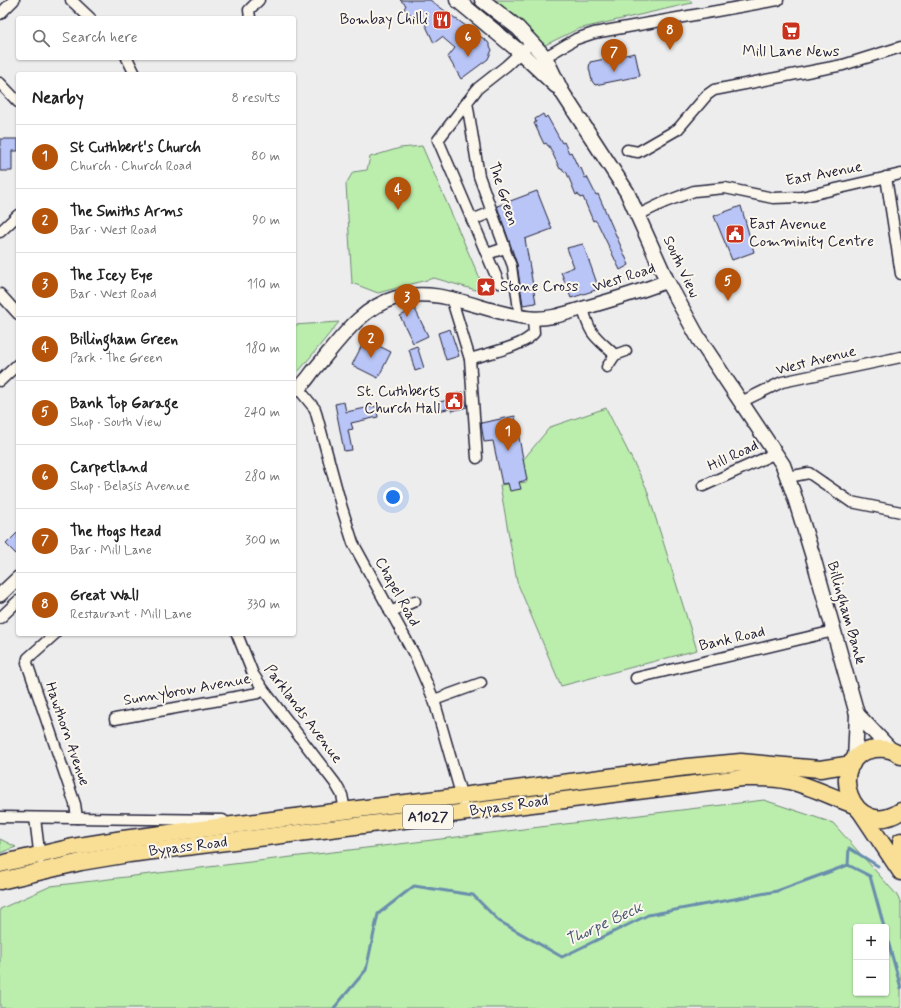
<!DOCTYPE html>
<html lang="en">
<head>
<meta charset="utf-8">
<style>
  :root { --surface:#fff; --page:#f6f6f6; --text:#222; --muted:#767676; --line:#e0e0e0; --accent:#b45309 }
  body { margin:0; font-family:Mynerve,sans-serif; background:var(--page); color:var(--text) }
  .controls { position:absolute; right:12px; bottom:12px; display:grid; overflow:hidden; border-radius:4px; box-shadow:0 1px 3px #0004 }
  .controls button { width:36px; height:36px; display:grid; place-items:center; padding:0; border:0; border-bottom:1px solid var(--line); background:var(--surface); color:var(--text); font:20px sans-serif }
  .you { position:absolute; left:393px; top:497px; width:14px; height:14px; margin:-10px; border:3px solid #fff; border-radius:50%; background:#1a73e8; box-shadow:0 0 0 6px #1a73e833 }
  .badge { display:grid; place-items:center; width:26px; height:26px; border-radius:50%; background:var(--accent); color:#fff; font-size:13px; font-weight:700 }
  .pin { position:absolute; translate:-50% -33px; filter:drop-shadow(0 1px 2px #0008) }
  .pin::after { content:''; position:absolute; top:21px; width:14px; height:12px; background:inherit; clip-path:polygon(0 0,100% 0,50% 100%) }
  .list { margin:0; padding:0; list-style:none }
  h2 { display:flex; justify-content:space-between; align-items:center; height:52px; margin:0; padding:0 16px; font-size:17px }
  h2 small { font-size:13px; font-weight:400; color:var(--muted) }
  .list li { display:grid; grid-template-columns:26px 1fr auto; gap:12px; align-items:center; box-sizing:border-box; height:64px; padding:0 16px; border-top:1px solid var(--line) }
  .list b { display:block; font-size:15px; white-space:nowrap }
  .list p { margin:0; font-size:13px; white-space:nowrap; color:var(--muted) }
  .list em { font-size:13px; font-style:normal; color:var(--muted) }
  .icon { flex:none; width:22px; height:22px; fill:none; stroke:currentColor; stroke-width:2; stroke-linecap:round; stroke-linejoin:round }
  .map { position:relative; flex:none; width:901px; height:1008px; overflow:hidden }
  .search { position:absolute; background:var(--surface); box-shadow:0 1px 3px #0004; left:16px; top:16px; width:280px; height:44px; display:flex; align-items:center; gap:10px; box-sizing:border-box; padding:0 14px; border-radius:4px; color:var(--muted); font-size:15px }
  .panel { position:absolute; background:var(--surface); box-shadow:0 1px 3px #0004; left:16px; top:72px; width:280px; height:564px; border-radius:4px }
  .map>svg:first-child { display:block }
  .green { fill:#bbedad; stroke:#6e8874; fill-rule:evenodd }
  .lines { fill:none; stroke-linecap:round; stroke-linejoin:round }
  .stream { stroke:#678eac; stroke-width:3 }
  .building { fill:#b8c5f6; stroke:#22223b }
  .pedestrian-casing { stroke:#22223b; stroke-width:11 }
  .minor-casing { stroke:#22223b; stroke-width:13 }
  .tertiary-casing { stroke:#22223b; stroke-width:16 }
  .secondary-casing { stroke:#22223b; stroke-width:17 }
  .primary-casing { stroke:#22223b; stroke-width:19 }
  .pedestrian { stroke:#fbf7ec; stroke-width:8 }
  .minor { stroke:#fbf7ec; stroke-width:10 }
  .tertiary { stroke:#fbf7ec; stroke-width:13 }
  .secondary { stroke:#fbf7ec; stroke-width:14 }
  .primary { stroke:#f9df96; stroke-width:16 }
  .labels { text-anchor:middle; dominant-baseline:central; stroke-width:4; stroke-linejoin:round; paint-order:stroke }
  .shield { fill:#fbf7ec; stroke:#636270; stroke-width:1 }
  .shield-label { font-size:14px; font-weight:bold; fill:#22223b }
  .poi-label { font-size:15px; fill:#22223b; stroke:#fbf7ec; text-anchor:end }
  .street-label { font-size:15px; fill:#22223b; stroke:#fbf7ec }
  .water-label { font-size:16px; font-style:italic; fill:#445873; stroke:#fbf7ec }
</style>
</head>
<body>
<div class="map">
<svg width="901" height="1008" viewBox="0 0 901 1008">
  <rect width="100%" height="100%" fill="#eeedee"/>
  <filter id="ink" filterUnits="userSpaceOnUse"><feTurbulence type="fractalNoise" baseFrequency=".025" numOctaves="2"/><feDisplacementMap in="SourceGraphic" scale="8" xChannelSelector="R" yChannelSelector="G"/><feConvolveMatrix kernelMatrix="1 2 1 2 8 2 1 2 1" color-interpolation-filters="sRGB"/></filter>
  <g filter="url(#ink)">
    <!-- green -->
    <g class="green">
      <path d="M490 0H690L692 3 578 29 545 45Z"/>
      <path d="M422 146 486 293 434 278 378 293 352 283 346 184 353 172 367 170 370 157 400 148Z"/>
      <path d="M339 322 294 377V325Z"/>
      <path d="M606 408 646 487 697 650 561 686 517 582 500 485 527 482 523 460 550 427Z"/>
      <path d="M764 800 833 823 896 894 901 903V1008H0V909L51 886ZM856 927H886V993H856Z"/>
      <path d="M0 839 16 847 0 853Z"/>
    </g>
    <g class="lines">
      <!-- stream -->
      <g class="stream">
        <path d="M848 865 870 876 884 927"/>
        <path d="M886 934 901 988"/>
        <path d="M334 1008 366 970 378 914 414 886 473 895 499 921 562 957 648 915 777 891 848 865 849 848 878 866"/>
      </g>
    </g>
    <!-- building -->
    <g class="building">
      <path d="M400 0H430L488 42 492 50 488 59 461 79 448 57 455 48 442 37 434 43 419 11 414 17 404 9 406 5Z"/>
      <path d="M635 53 640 76 595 85 592 81 589 68 590 62Z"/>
      <path d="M543 114 545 118 547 116 562 143 564 142 569 153 571 152 579 169 581 168 585 178 587 177 596 195 598 194 629 265 620 270 598 224 595 220 593 221 583 197 580 198 578 194 576 195 566 171 564 172 562 168 560 169 549 146H548L546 143 544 144 534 123 536 122 535 119Z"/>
      <path d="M0 139H18V151H12V171H0Z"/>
      <path d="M537 191 552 229 525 239 536 303 523 305 517 264 497 206Z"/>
      <path d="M741 206 754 252 732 260 714 216Z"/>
      <path d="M583 244 599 289 571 298 561 272 574 267 567 248Z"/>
      <path d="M415 309 428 336 413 343 400 316Z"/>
      <path d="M450 329 459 356 446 360 438 333Z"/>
      <path d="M365 339 391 352 378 378 352 365Z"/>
      <path d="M417 346 424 368 415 371 409 349Z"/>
      <path d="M463 392 467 407 452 411V408L438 411 436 403 451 399 450 395Z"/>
      <path d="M344 402 346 412 376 406 378 417 351 423 353 429 348 430 352 450 344 451 335 404Z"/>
      <path d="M515 416 527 480 519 482 521 489 510 491 508 483 502 484 493 441 484 442 481 423Z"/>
      <path d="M18 532V556L6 544Z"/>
    </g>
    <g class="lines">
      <defs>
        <path id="pedestrian" d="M505 248 512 266 519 317"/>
        <g id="minor">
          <path d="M71 0 90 18"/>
          <path d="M0 14 14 0"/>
          <path d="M250 18 249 10 259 0"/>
          <path d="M127 58 135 74"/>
          <path d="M540 60 576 39 594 33 778 0"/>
          <path d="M0 83 18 102"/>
          <path d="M467 102 479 176 505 248 487 254"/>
          <path d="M627 150 638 152 678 129 707 95 714 90 843 65 901 47"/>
          <path d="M886 177 901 274"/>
          <path d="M638 215 665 202 694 191 725 188 773 198 801 197 901 174"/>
          <path d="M472 220 492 212"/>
          <path d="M0 232 18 215"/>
          <path d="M499 283 438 140 478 88 506 66 532 42"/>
          <path d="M0 294 18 314"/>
          <path d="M451 297 470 359 477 458"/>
          <path d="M583 308C590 336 595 336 615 355"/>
          <path d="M470 359C488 353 523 347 534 333L533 319"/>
          <path d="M607 367 615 355 626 351"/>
          <path d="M0 381 18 364"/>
          <path d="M298 388 315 409 341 505 353 543 415 656 434 700 463 801"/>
          <path d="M741 402 782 382 901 357"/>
          <path d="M788 477 809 473 851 502 901 512"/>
          <path d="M703 486 776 453"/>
          <path d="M390 612 415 601"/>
          <path d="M0 618 18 601"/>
          <path d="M55 634 28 658 27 663 75 804 77 818"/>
          <path d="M237 634 253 674 263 689 335 783 342 795 345 810"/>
          <path d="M636 678 834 631"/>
          <path d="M434 700 481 683"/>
          <path d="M115 719 258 693 263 689"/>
          <path d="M0 817 223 820"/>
          <path d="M35 818 40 859"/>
        </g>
        <g id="tertiary">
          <path d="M294 390C302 387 308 378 313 371 337 344 359 308 395 298 443 285 484 314 531 318 548 320 567 313 584 308 612 300 640 292 667 281"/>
          <path d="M0 595 18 578"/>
        </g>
        <g id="secondary">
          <path d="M457 0 520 52 556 86"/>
          <path d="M482 0 518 28 545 57 562 92 627 192 667 281 699 339 783 465 794 495 813 557 857 714 855 760"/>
          <path d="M857 714 892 751"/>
        </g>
        <g id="primary">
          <path d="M901 756C894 750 884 748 875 749 822 756 852 844 901 811"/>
          <path d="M861 812 901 872"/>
          <path d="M901 841V851"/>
          <path d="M0 864 73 847 123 839 687 767 741 762 820 769 852 764"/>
          <path d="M0 881 81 862 129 854 742 778C758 778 774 777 789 781 811 786 832 797 854 805"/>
        </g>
      </defs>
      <!-- pedestrian casing -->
      <use href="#pedestrian" class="pedestrian-casing"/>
      <!-- minor casing -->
      <use href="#minor" class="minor-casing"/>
      <!-- tertiary casing -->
      <use href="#tertiary" class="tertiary-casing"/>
      <!-- secondary casing -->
      <use href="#secondary" class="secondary-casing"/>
      <!-- primary casing -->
      <use href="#primary" class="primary-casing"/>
      <!-- pedestrian -->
      <use href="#pedestrian" class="pedestrian"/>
      <!-- minor -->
      <use href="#minor" class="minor"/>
      <!-- tertiary -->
      <use href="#tertiary" class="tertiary"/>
      <!-- secondary -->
      <use href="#secondary" class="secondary"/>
      <!-- primary -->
      <use href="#primary" class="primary"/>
    </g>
  </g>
  <!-- icons -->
  <defs>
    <symbol id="restaurant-square" viewBox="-11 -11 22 22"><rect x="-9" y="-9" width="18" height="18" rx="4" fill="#c8321e" stroke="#fbf7ec"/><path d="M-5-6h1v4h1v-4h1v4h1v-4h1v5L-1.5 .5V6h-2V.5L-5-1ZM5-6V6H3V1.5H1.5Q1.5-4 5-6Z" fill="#fff"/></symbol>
    <symbol id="supermarket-square" viewBox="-11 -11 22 22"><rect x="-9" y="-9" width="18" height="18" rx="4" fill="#c8321e" stroke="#fbf7ec"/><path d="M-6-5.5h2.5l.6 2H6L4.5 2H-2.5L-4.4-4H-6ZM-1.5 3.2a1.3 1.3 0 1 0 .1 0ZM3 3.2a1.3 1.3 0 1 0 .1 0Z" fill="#fff"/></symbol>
    <symbol id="civic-square" viewBox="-11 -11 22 22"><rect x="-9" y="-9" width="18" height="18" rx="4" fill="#c8321e" stroke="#fbf7ec"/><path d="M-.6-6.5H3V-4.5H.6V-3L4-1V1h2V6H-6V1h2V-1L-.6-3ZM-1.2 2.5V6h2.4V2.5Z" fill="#fff"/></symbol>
    <symbol id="sight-square" viewBox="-11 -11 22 22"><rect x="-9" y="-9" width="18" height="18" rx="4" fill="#c8321e" stroke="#fbf7ec"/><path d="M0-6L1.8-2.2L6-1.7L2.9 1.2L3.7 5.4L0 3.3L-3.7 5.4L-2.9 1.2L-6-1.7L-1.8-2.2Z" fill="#fff"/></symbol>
  </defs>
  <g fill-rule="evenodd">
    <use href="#restaurant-square" x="431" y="9" width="22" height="22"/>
    <use href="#supermarket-square" x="780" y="20" width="22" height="22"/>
    <use href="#civic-square" x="724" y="223" width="22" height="22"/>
    <use href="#sight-square" x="475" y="276" width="22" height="22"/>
    <use href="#civic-square" x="443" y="390" width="22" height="22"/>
  </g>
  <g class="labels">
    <!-- shield labels -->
    <rect class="shield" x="403" y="805" width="50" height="24" rx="3"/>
    <g class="shield-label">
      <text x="428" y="817">A1027</text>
    </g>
    <!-- poi labels -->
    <g class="poi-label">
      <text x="428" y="20">Bombay Chilli</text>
      <text x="791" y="52" text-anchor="middle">Mill Lane News</text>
      <text x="749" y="225" text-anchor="start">East Avenue<tspan x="749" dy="17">Comminity Centre</tspan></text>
      <text x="500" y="287" text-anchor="start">Stone Cross</text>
      <text x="440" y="392">St. Cuthberts<tspan x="440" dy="17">Church Hall</tspan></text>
    </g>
    <!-- street labels -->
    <g class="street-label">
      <text transform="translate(824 174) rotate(-11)">East Avenue</text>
      <text transform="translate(503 194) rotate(72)">The Green</text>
      <text transform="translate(681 267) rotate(65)">South View</text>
      <text transform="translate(624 278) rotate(-18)">West Road</text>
      <text transform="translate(816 361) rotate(-14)">West Avenue</text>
      <text transform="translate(733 456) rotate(-25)">Hill Road</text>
      <text transform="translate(397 592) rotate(61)">Chapel Road</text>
      <text transform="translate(846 613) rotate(74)">Billingham Bank</text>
      <text transform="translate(732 639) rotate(-13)">Bank Road</text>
      <text transform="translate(187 690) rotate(-10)">Sunnybrow Avenue</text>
      <text transform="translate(303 714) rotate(53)">Parklands Avenue</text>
      <text transform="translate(67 734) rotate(71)">Hawthorn Avenue</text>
      <text transform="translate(509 806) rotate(-8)">Bypass Road</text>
      <text transform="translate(188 847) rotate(-7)">Bypass Road</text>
    </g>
    <!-- water labels -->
    <g class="water-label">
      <text transform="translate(604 924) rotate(-25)">Thorpe Beck</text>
    </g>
  </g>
</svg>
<div class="controls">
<button>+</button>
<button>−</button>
</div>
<div class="you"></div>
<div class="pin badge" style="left:508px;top:451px">1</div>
<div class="pin badge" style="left:371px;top:358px">2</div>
<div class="pin badge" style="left:407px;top:317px">3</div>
<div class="pin badge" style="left:398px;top:210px">4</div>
<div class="pin badge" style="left:728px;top:301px">5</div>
<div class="pin badge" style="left:468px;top:57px">6</div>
<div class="pin badge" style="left:614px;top:72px">7</div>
<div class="pin badge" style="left:670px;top:50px">8</div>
<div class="search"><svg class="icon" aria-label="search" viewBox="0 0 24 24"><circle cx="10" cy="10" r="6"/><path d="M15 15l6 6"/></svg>Search here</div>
<section class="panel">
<h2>Nearby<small>8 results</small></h2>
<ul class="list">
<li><span class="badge">1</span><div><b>St Cuthbert's Church</b><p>Church · Church Road</p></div><em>80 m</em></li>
<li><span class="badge">2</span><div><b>The Smiths Arms</b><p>Bar · West Road</p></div><em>90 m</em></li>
<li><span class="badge">3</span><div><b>The Icey Eye</b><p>Bar · West Road</p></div><em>110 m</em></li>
<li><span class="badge">4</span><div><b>Billingham Green</b><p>Park · The Green</p></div><em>180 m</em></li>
<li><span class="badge">5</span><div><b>Bank Top Garage</b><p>Shop · South View</p></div><em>240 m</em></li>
<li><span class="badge">6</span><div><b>Carpetland</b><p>Shop · Belasis Avenue</p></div><em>280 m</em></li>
<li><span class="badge">7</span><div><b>The Hogs Head</b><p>Bar · Mill Lane</p></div><em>300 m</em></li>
<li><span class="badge">8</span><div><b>Great Wall</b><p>Restaurant · Mill Lane</p></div><em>330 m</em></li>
</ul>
</section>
</div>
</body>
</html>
